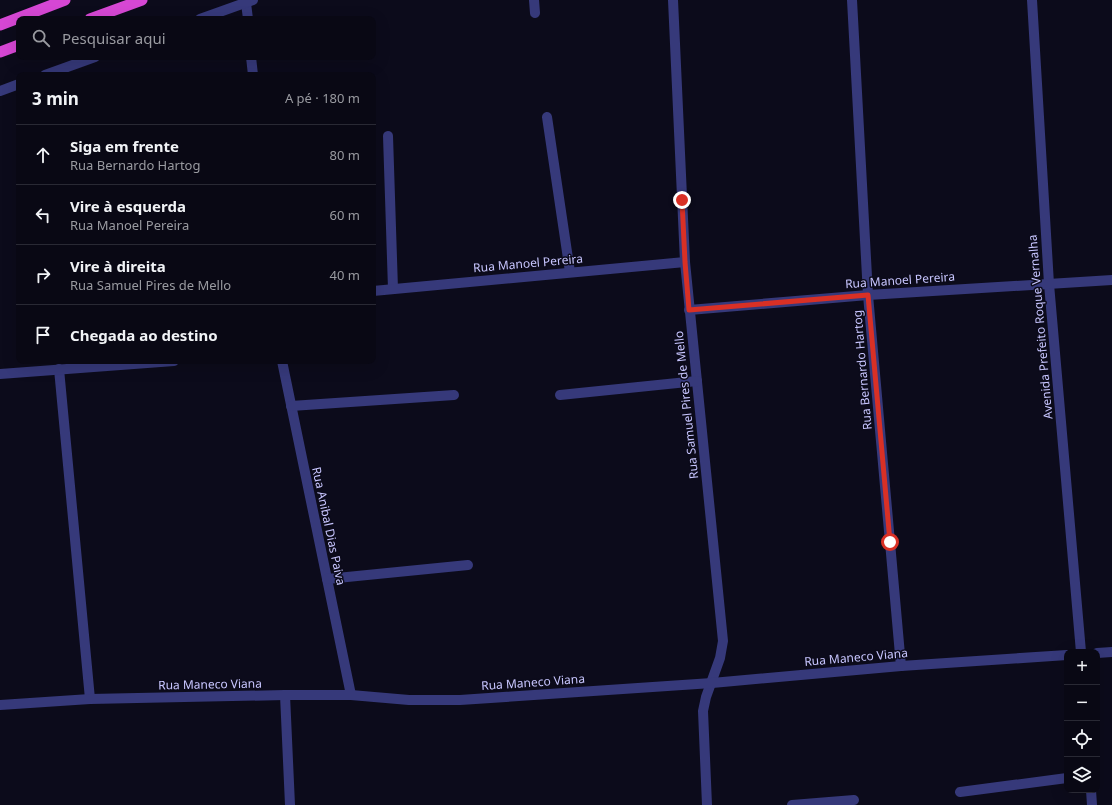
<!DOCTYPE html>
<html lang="pt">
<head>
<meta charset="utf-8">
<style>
  :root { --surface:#090814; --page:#12111d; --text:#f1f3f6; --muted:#999aa0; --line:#292934 }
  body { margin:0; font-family:"Noto Sans",sans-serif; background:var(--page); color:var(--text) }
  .controls { position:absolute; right:12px; bottom:12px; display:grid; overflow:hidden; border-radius:8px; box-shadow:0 4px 16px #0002 }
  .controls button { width:36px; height:36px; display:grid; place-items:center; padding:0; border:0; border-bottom:1px solid var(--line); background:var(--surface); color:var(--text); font:20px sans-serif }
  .stop { position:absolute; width:12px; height:12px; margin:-9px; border:3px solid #d93025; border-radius:50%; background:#fff }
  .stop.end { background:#d93025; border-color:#fff; box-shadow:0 1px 4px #0008 }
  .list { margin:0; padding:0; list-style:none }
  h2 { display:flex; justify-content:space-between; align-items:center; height:52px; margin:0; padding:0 16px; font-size:17px }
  h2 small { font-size:13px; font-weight:400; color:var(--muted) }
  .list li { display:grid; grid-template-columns:26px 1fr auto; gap:12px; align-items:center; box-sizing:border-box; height:60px; padding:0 16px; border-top:1px solid var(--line) }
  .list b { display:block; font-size:15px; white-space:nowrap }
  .list p { margin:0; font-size:13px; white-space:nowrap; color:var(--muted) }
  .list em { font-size:13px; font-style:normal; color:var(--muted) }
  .icon { flex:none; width:22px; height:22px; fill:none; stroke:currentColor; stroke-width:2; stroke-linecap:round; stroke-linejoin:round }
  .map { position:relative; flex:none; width:1112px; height:805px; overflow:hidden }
  .search { position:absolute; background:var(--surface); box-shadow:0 4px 16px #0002; left:16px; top:16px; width:360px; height:44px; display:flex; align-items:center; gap:10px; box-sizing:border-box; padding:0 14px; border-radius:8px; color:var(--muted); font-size:15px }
  .panel { position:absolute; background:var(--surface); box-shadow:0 4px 16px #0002; left:16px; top:72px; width:360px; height:292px; border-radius:8px }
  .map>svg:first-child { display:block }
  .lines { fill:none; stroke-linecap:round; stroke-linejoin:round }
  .minor { stroke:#36397a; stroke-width:10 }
  .trunk { stroke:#d647d4; stroke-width:11 }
  .route { stroke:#d93025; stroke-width:5 }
  .labels { text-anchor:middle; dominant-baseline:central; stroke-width:3; stroke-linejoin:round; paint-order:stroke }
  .street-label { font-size:12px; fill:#c8c6ff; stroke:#0c0b1b }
</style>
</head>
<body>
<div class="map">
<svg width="1112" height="805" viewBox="0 0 1112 805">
  <rect width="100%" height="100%" fill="#0c0b1b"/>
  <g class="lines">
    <!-- minor -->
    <g class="minor">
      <path d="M534 0 535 13"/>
      <path d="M673 0 685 262 723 641 720 658 706 697 703 711 707 805"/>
      <path d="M852 0 868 295 901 666"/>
      <path d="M1032 0 1049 284 1081 652"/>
      <path d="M246 3 248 19"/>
      <path d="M200 19 253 0"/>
      <path d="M251 57 253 75"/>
      <path d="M45 75 95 57"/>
      <path d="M0 91 19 84"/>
      <path d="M547 117 570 272"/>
      <path d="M388 136 393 289"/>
      <path d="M373 291 685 262"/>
      <path d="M689 310 868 295 1112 280"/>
      <path d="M282 361 351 695"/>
      <path d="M59 369 90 699"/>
      <path d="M0 374 174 361"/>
      <path d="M560 395 697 381"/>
      <path d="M291 406 454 395"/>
      <path d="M327 579 468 565"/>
      <path d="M1097 653 1112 652"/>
      <path d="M285 695 290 805"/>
      <path d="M0 705 90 699 285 695H351L409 700H460L712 683 901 666 1067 655"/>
      <path d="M1091 790 1092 805"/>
      <path d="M960 792 1067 778"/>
      <path d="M792 805 854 800"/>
    </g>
    <!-- trunk -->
    <g class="trunk">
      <path d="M90 19 142 0"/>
      <path d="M0 25 65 0"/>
      <path d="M0 52 19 45"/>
    </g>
  </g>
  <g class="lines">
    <!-- route -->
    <path class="route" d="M682 200 685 262 689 310 868 295 890 542"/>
  </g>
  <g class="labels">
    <!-- street labels -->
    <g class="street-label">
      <text transform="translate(528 263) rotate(-5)">Rua Manoel Pereira</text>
      <text transform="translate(900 280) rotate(-4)">Rua Manoel Pereira</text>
      <text transform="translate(1040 327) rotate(-95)">Avenida Prefeito Roque Vernalha</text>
      <text transform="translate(862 370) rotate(-95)">Rua Bernardo Hartog</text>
      <text transform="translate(686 405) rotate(-96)">Rua Samuel Pires de Mello</text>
      <text transform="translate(329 526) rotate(78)">Rua Anibal Dias Paiva</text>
      <text transform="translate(856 657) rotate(-5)">Rua Maneco Viana</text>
      <text transform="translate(533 682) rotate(-4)">Rua Maneco Viana</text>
      <text transform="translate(210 684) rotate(-1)">Rua Maneco Viana</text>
    </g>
  </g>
</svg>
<div class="controls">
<button>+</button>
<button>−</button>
<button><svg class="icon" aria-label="locate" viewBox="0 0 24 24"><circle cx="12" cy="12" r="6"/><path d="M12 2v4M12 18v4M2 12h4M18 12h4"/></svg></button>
<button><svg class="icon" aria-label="layers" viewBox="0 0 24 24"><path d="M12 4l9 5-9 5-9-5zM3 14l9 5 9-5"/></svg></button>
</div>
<div class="stop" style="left:890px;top:542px"></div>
<div class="stop end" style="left:682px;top:200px"></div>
<div class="search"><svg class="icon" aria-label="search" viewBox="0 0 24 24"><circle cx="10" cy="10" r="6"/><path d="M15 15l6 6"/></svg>Pesquisar aqui</div>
<section class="panel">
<h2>3 min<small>A pé · 180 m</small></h2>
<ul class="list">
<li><svg class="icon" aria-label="ahead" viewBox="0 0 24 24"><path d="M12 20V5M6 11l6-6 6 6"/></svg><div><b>Siga em frente</b><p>Rua Bernardo Hartog</p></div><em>80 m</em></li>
<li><svg class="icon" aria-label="left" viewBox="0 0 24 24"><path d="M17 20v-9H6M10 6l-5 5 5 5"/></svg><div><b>Vire à esquerda</b><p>Rua Manoel Pereira</p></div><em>60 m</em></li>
<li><svg class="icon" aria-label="right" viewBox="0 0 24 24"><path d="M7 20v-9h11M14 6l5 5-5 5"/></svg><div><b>Vire à direita</b><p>Rua Samuel Pires de Mello</p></div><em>40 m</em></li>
<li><svg class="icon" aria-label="arrive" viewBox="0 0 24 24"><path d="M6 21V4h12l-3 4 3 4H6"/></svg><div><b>Chegada ao destino</b></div></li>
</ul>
</section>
</div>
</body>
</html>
